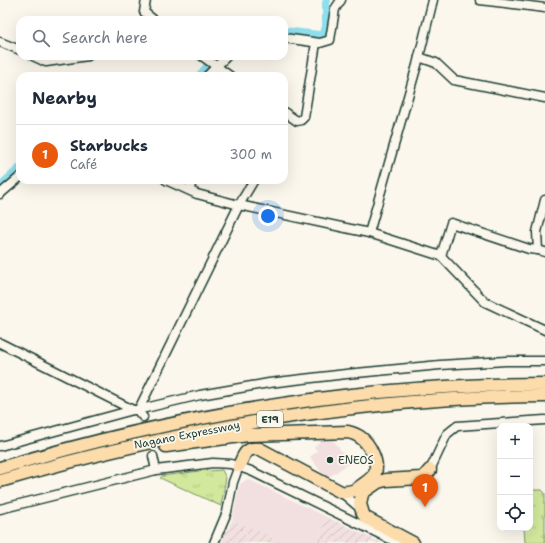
<!DOCTYPE html>
<html lang="en">
<head>
<meta charset="utf-8">
<style>
  :root { --surface:#fff; --page:#f2f2f3; --text:#1f2937; --muted:#747a83; --line:#e0e1e3; --accent:#ea580c }
  body { margin:0; font-family:"Shantell Sans",sans-serif; background:var(--page); color:var(--text) }
  .controls { position:absolute; right:12px; bottom:12px; display:grid; overflow:hidden; border-radius:8px; box-shadow:0 4px 16px #0002 }
  .controls button { width:36px; height:36px; display:grid; place-items:center; padding:0; border:0; border-bottom:1px solid var(--line); background:var(--surface); color:var(--text); font:20px sans-serif }
  .you { position:absolute; left:268px; top:216px; width:14px; height:14px; margin:-10px; border:3px solid #fff; border-radius:50%; background:#1a73e8; box-shadow:0 0 0 6px #1a73e833 }
  .badge { display:grid; place-items:center; width:26px; height:26px; border-radius:50%; background:var(--accent); color:#fff; font-size:13px; font-weight:700 }
  .pin { position:absolute; translate:-50% -33px; filter:drop-shadow(0 1px 2px #0008) }
  .pin::after { content:''; position:absolute; top:21px; width:14px; height:12px; background:inherit; clip-path:polygon(0 0,100% 0,50% 100%) }
  .list { margin:0; padding:0; list-style:none }
  h2 { display:flex; justify-content:space-between; align-items:center; height:52px; margin:0; padding:0 16px; font-size:17px }
  h2 small { font-size:13px; font-weight:400; color:var(--muted) }
  .list li { display:grid; grid-template-columns:26px 1fr auto; gap:12px; align-items:center; box-sizing:border-box; height:60px; padding:0 16px; border-top:1px solid var(--line) }
  .list b { display:block; font-size:15px; white-space:nowrap }
  .list p { margin:0; font-size:13px; white-space:nowrap; color:var(--muted) }
  .list em { font-size:13px; font-style:normal; color:var(--muted) }
  .icon { flex:none; width:22px; height:22px; fill:none; stroke:currentColor; stroke-width:2; stroke-linecap:round; stroke-linejoin:round }
  .map { position:relative; flex:none; width:545px; height:543px; overflow:hidden }
  .search { position:absolute; background:var(--surface); box-shadow:0 4px 16px #0002; left:16px; top:16px; width:272px; height:44px; display:flex; align-items:center; gap:10px; box-sizing:border-box; padding:0 14px; border-radius:12px; color:var(--muted); font-size:15px }
  .panel { position:absolute; background:var(--surface); box-shadow:0 4px 16px #0002; left:16px; top:72px; width:272px; height:112px; border-radius:12px }
  .map>svg:first-child { display:block }
  .built { fill:#f2e0e0 }
  .industrial { fill:url(#industrial-furrows) }
  .grass { fill:url(#grass-tufts); stroke:#789268 }
  .lines { fill:none; stroke-linecap:round; stroke-linejoin:round }
  .canal { stroke:#8fdeed; stroke-width:8 }
  .minor-tunnel { stroke:#cfd2c7; stroke-width:8; stroke-dasharray:8 4; stroke-linecap:butt }
  .minor-casing { stroke:#1f3d34; stroke-width:11 }
  .highway-casing { stroke:#1f3d34; stroke-width:15 }
  .minor { stroke:#fbf7ec; stroke-width:8 }
  .highway { stroke:#fddcac; stroke-width:12 }
  .poi-dot { fill:#1f3d34; stroke:#fbf7ec; stroke-width:1.5 }
  .labels { text-anchor:middle; dominant-baseline:central; stroke-width:3.5; stroke-linejoin:round; paint-order:stroke }
  .shield { fill:#fbf7ec; stroke:#61756b; stroke-width:1 }
  .shield-label { font-size:10px; font-weight:bold; fill:#1f3d34 }
  .street-label { font-size:11px; fill:#1f3d34; stroke:#fbf7ec }
  .poi-label { font-size:11px; fill:#1f3d34; stroke:#fbf7ec; text-anchor:start }
</style>
</head>
<body>
<div class="map">
<svg width="545" height="543" viewBox="0 0 545 543">
  <defs>
    <pattern id="industrial-furrows" width="10" height="10" patternUnits="userSpaceOnUse"><rect width="10" height="10" fill="#f2e0e0"/><path d="M-1 1l2-2M0 10L10 0M9 11l2-2" fill="none" stroke="#cfc1c1"/></pattern>
    <pattern id="grass-tufts" width="24" height="20" patternUnits="userSpaceOnUse"><rect width="24" height="20" fill="#d2e89c"/><path d="M3 7l-1-3M5 7V3M7 7l1-3M15 17l-1-3M17 17v-4M19 17l1-3" fill="none" stroke="#b4c887"/></pattern>
  </defs>
  <rect width="100%" height="100%" fill="#fbf7ec"/>
  <filter id="ink" filterUnits="userSpaceOnUse"><feTurbulence type="fractalNoise" baseFrequency=".025" numOctaves="2"/><feDisplacementMap in="SourceGraphic" scale="8" xChannelSelector="R" yChannelSelector="G"/><feConvolveMatrix kernelMatrix="1 2 1 2 8 2 1 2 1" color-interpolation-filters="sRGB"/></filter>
  <g filter="url(#ink)">
    <!-- built -->
    <g class="built">
      <path d="M325 437 334 441 350 463 326 479 310 457 317 451 314 447Z"/>
      <path d="M248 479 327 517 315 543H282L232 520 240 484Z"/>
    </g>
    <!-- industrial -->
    <g class="industrial">
      <path d="M327 517 382 543H315Z"/>
      <path d="M232 520 261 532 282 543H221Z"/>
    </g>
    <!-- grass -->
    <g class="grass">
      <path d="M207 470 210 471 222 470 226 478 221 506 160 478 162 476Z"/>
      <path d="M530 490H542L545 493V543H525L524 528H530Z"/>
    </g>
    <g class="lines">
      <!-- canal -->
      <g class="canal">
        <path d="M284 31 319 35 323 34 326 27V3L327 0"/>
        <path d="M199 76 216 56"/>
        <path d="M0 186 20 168"/>
      </g>
      <!-- minor-tunnel -->
      <path class="minor-tunnel" d="M143 417 153 456"/>
      <defs>
        <g id="minor">
          <path d="M146 0 144 12 154 20"/>
          <path d="M480 0 545 8"/>
          <path d="M284 38 320 43 330 40 335 9 341 0"/>
          <path d="M0 42 20 50"/>
          <path d="M33 56 46 62 88 56"/>
          <path d="M202 56 230 76"/>
          <path d="M419 57 436 63 454 80 545 98"/>
          <path d="M207 76 227 56"/>
          <path d="M284 112 297 121 301 120 304 117 316 43"/>
          <path d="M166 180 197 194 239 205 369 233 441 256 485 302 545 330"/>
          <path d="M189 190 193 180"/>
          <path d="M0 194 20 177"/>
          <path d="M369 233 417 65 433 0"/>
          <path d="M538 250 537 232 545 200"/>
          <path d="M441 256 451 223 529 249 538 250 545 252"/>
          <path d="M0 343 133 410"/>
          <path d="M139 409 239 205 254 180"/>
          <path d="M137 410 143 417"/>
          <path d="M0 446 133 410H137L200 395 269 383 346 374 440 365 506 361H545"/>
          <path d="M153 456 156 470"/>
          <path d="M430 470 447 434 457 426 545 420"/>
          <path d="M341 492 361 509"/>
          <path d="M0 509 156 470 213 463 231 464 251 471 398 543"/>
          <path d="M214 543 227 512 233 482 239 466"/>
        </g>
        <g id="highway">
          <path d="M166 446 248 435 348 432C352 433 356 434 360 437 369 443 379 462 375 473 372 479 366 482 361 486 355 491 349 493 341 492L260 449C245 447 244 455 239 466"/>
          <path d="M0 468C177 415 360 384 545 384"/>
          <path d="M0 481C178 429 359 397 545 396"/>
          <path d="M413 543 366 518 363 514 360 504 362 494 365 491 378 482 386 480 421 478 424 477 430 470"/>
        </g>
      </defs>
      <!-- minor casing -->
      <use href="#minor" class="minor-casing"/>
      <!-- highway casing -->
      <use href="#highway" class="highway-casing"/>
      <!-- minor -->
      <use href="#minor" class="minor"/>
      <!-- highway -->
      <use href="#highway" class="highway"/>
    </g>
  </g>
  <!-- markers -->
  <circle class="poi-dot" cx="330" cy="460" r="4"/>
  <g class="labels">
    <!-- shield labels -->
    <rect class="shield" x="257" y="411" width="26" height="16" rx="3"/>
    <g class="shield-label">
      <text x="270" y="419">E19</text>
    </g>
    <!-- street labels -->
    <g class="street-label">
      <text transform="translate(187 435) rotate(-11)">Nagano Expressway</text>
    </g>
    <!-- poi labels -->
    <g class="poi-label">
      <text x="338" y="460">ENEOS</text>
    </g>
  </g>
</svg>
<div class="controls">
<button>+</button>
<button>−</button>
<button><svg class="icon" aria-label="locate" viewBox="0 0 24 24"><circle cx="12" cy="12" r="6"/><path d="M12 2v4M12 18v4M2 12h4M18 12h4"/></svg></button>
</div>
<div class="you"></div>
<div class="pin badge" style="left:425px;top:507px">1</div>
<div class="search"><svg class="icon" aria-label="search" viewBox="0 0 24 24"><circle cx="10" cy="10" r="6"/><path d="M15 15l6 6"/></svg>Search here</div>
<section class="panel">
<h2>Nearby<small></small></h2>
<ul class="list">
<li><span class="badge">1</span><div><b>Starbucks</b><p>Café</p></div><em>300 m</em></li>
</ul>
</section>
</div>
</body>
</html>
